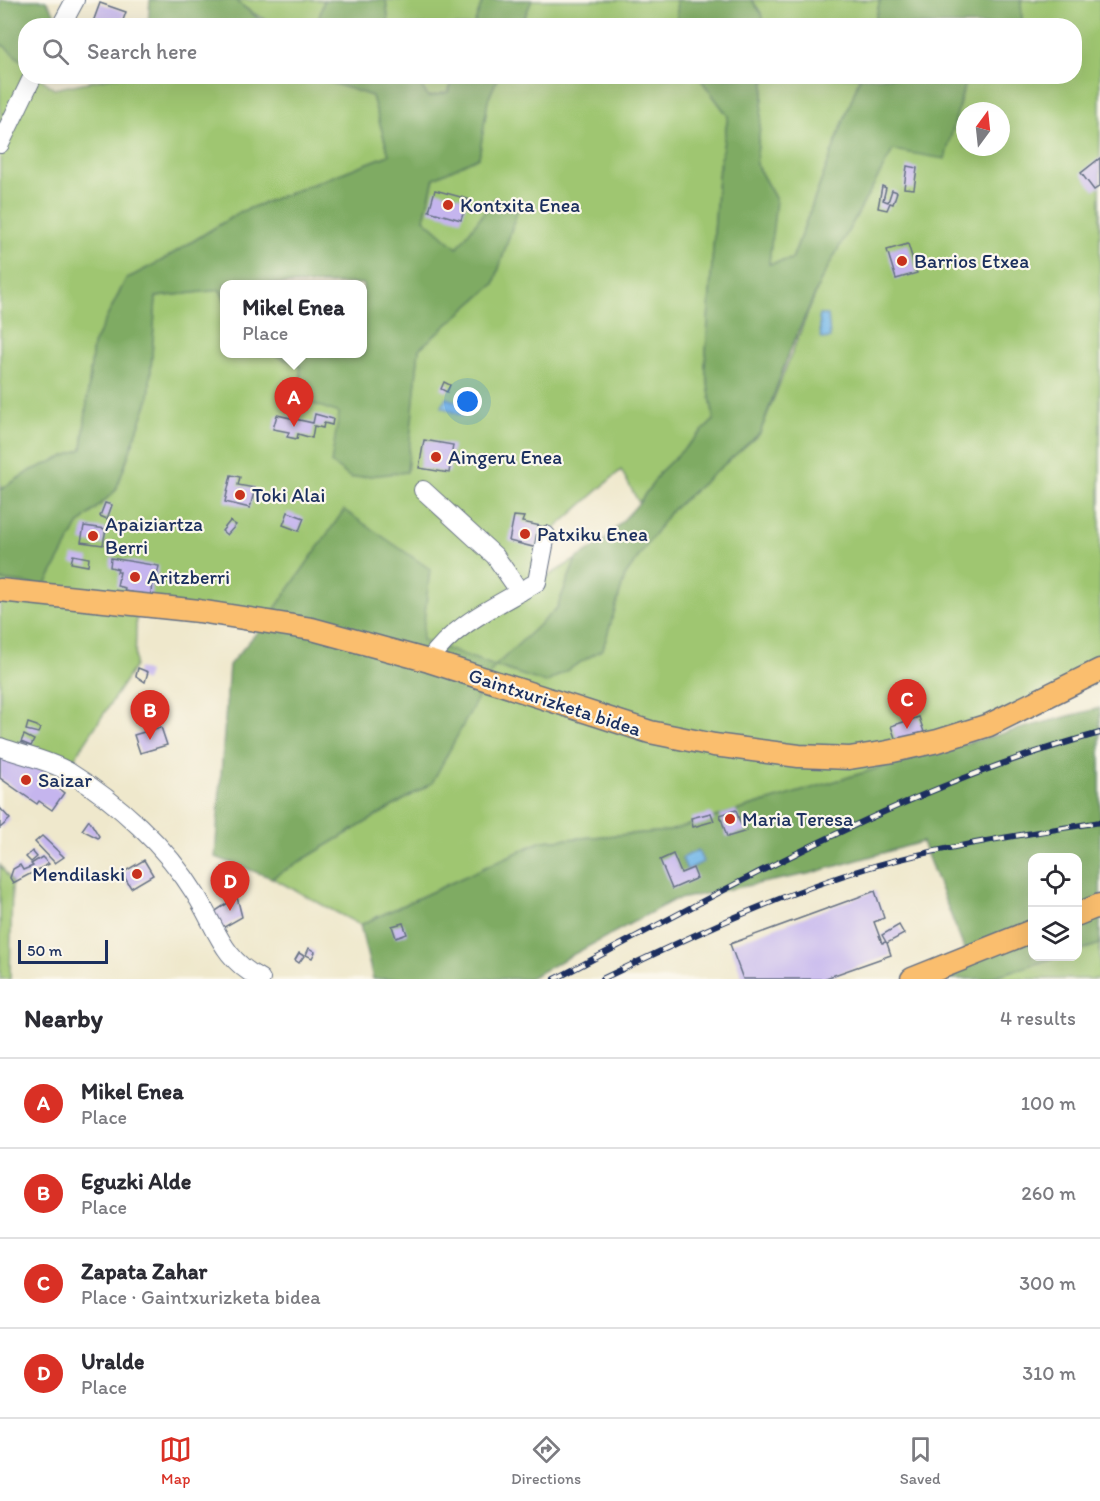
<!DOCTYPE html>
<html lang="en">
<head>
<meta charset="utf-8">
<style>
  :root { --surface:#fff; --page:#f2f2f3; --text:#2b2b33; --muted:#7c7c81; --line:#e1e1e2; --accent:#d93025 }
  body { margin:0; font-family:Itim,sans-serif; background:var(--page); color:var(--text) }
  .controls { position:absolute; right:18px; bottom:18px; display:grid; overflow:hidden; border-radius:12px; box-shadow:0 6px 24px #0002 }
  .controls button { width:54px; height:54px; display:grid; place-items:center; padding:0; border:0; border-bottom:2px solid var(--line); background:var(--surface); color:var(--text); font:30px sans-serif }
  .compass { position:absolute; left:956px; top:102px; width:54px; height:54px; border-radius:50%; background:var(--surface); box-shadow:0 6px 24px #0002; rotate:15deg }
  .scale { position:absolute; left:18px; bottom:15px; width:90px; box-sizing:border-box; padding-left:6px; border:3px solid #1b2f5e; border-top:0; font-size:16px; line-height:21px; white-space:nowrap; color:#1b2f5e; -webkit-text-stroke:4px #fbf7ec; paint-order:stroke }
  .you { position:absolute; left:468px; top:402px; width:21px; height:21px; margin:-15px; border:4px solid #fff; border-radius:50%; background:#1a73e8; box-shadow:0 0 0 9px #1a73e833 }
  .badge { display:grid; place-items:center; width:39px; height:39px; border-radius:50%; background:var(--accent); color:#fff; font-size:20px; font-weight:700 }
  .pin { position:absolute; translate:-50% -50px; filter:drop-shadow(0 2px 3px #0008) }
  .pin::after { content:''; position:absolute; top:32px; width:21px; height:18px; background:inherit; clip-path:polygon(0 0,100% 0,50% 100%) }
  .popup { position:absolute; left:220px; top:280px; width:147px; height:78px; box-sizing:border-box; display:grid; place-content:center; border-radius:12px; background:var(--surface); filter:drop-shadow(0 2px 4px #0005); font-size:20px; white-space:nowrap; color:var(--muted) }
  .popup b { font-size:22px; color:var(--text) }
  .popup::after { content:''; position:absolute; left:50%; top:100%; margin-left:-12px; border:12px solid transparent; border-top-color:var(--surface) }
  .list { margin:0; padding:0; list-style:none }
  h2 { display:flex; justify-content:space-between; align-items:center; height:78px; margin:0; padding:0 24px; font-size:26px }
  h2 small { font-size:20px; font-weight:400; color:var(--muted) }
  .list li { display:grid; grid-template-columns:39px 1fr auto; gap:18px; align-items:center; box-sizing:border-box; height:90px; padding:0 24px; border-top:2px solid var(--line) }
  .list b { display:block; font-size:22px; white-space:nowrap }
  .list p { margin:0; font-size:20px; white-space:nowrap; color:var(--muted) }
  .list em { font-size:20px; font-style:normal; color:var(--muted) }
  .icon { flex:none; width:33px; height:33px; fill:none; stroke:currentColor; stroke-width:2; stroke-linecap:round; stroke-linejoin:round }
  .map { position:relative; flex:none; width:1100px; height:979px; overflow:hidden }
  .search { position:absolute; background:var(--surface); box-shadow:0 6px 24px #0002; left:18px; right:18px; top:18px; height:66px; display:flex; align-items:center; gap:15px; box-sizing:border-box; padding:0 21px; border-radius:24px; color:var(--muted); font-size:22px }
  .sheet { height:438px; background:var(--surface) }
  nav { display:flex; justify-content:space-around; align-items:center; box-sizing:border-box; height:84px; border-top:2px solid var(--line); background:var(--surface); font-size:16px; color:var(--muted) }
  nav a { display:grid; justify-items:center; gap:3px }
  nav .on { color:var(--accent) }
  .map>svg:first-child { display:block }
  .green { fill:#9fc671; stroke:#5d7a68; stroke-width:1.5; fill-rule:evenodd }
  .forest { fill:#7fab63; stroke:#4d6d60; stroke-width:1.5 }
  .water { fill:#71b6e8; stroke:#4672a3; stroke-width:1.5 }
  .building { fill:#c5b5ee }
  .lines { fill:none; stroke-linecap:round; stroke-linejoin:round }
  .minor-casing { stroke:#657084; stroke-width:20 }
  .major-casing { stroke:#657084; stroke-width:25 }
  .minor { stroke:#fff; stroke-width:18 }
  .major { stroke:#fabe6e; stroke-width:22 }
  .rail-casing { stroke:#1b2f5e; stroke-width:6 }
  .rail { stroke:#fbf7ec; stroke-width:4; stroke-dasharray:11; stroke-linecap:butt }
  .poi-dot { fill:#c8321e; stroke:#fbf7ec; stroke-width:2 }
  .labels { text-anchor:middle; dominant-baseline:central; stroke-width:4.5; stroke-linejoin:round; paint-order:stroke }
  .poi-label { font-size:20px; fill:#1b2f5e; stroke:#fbf7ec; text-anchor:start }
  .street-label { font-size:20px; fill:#1b2f5e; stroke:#fbf7ec }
</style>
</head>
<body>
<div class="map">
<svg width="1100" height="979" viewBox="0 0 1100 979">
  <rect width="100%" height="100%" fill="#fbf7ec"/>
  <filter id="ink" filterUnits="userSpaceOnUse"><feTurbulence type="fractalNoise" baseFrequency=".0167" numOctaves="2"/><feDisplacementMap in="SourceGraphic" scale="12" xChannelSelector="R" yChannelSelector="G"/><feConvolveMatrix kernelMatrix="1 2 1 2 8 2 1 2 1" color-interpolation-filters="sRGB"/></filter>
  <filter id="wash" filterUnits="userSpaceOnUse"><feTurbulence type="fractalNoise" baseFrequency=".008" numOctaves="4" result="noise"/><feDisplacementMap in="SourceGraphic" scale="24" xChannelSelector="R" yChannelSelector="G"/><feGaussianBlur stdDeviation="1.35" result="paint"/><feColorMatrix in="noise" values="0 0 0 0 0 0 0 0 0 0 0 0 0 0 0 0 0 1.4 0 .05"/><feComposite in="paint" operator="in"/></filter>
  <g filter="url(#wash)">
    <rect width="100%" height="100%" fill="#efe8cc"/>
    <!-- green -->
    <g class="green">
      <path d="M235 0H324L317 26C276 25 268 26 235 0Z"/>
      <path d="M386 0H483L474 26 389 25Z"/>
      <path d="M532 0H676L678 25 521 26Z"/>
      <path d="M752 0H880L874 26 763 25 761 13Z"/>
      <path d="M1021 0H1100V669L939 750 669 831 542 841 360 925 272 878 432 783 265 623 137 596 135 666 69 767 0 750V580L45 586 78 525 116 490 149 398 156 297 220 290 225 301V354H273L300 366 339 413 406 472 419 349 494 284 520 202 494 199 457 249 424 219 434 178 479 157 488 100 498 77H699L728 116 718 176 705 366 714 420 661 471 639 503 621 470 551 532 542 580 576 559 557 608 496 666 603 648 625 576 670 512 760 433 821 280 893 150 966 77 1074 76V26L1022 25ZM965 111H1001V147H965Z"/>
      <path d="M3 45 25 64 26 76 39 77 54 89 118 76H313L372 96 389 155 240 212 161 261 126 279 93 345 82 450 30 471 0 490V46Z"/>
      <path d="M416 77H455L448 92 428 97Z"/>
      <path d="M765 77H860L792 259 768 264 776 200 756 164Z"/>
      <path d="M0 865 12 882 10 979H0Z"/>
      <path d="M1100 944V979H985L1058 957 1078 956V951Z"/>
    </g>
    <!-- forest -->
    <g class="forest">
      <path d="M0 0H46L62 25 26 26 25 64 3 45 0 46Z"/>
      <path d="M150 0H235L259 19 278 25H210L204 22 198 25H148Z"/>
      <path d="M324 0H386L389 25H317Z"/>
      <path d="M483 0H532L521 25H474Z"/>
      <path d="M676 0H752L761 13 763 25H678Z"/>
      <path d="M880 0H1021L1022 25H874Z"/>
      <path d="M313 77H416L428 97 448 92 455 77H498L488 100 479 157 434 178 424 219 457 248 494 199 520 202 494 284 419 349 407 472 351 478 331 463 339 413 302 400 300 366 273 354H363V284H225V301L220 290 156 297 149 398 116 490 78 525 45 586 0 580V490L30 471 82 449 93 345 126 279 161 261 240 212 389 155 372 96Z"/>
      <path d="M699 77H765L756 164 776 200 769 264 792 259 860 77H974L965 83 945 159 893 150 821 280 789 353 760 433 670 512 625 576 603 649 546 683 495 666 432 783 272 878 215 857 229 665 265 623 344 510 430 569 422 640 495 666 557 608 576 559 603 542 639 503 661 471 714 420 705 366 718 176 728 116Z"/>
      <path d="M1100 708V944L1078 951V858H1032V956L1058 957 985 979H946L971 966 922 842 808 874 674 900 528 979H373L360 925 542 841 669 831 939 750Z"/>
    </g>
    <!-- water -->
    <g class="water">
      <path d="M819 315H828L830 338 821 339Z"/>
      <path d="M446 398 466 406 462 416 442 407Z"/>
      <path d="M698 850 703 862 687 870 682 858Z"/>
    </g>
    <g id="blocks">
      <!-- building -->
      <g class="building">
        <path d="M100 3 126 12 121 26 93 22Z"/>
        <path d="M1100 158V186L1094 190 1081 173Z"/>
        <path d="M907 166 917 168 914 189 904 188Z"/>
        <path d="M882 186 886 188 883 200 888 202 892 190 897 192 893 204 890 203 887 210 878 208Z"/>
        <path d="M435 190 468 199 461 220 429 211Z"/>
        <path d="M908 244 917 273 896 279 887 250Z"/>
        <path d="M444 382 450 385 447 392 441 389Z"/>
        <path d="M315 414 333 419 332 425 324 423 323 428 314 426 312 438 298 434 297 439 287 437 289 432 273 429 277 415 313 423Z"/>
        <path d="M424 440 453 445 449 473 419 468Z"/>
        <path d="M231 475 240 477 238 485 255 488 250 508 225 502Z"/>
        <path d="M105 503 112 505 107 519 100 516Z"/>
        <path d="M288 512 304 518 299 531 283 525Z"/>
        <path d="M514 516 524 517 522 522 541 526 537 548 509 541Z"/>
        <path d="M230 521 236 525 227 535 222 531Z"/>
        <path d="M84 526 106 529 103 545 81 542Z"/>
        <path d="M73 555 89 558 88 566 71 563Z"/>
        <path d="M111 558 159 566 157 576 152 575 151 596 124 591 125 588 117 586 120 572H117L118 569 110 567Z"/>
        <path d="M138 668 148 672 145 682 136 676Z"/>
        <path d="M919 717 924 732 896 741 891 726Z"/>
        <path d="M28 723 37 726 40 729 38 733 26 730Z"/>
        <path d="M161 727 167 745 140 753 134 735Z"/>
        <path d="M24 735 34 740 31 746 21 742Z"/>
        <path d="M0 755 49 771 44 777 64 793 52 810 39 801 37 804 0 778Z"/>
        <path d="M0 808 10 819 0 828Z"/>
        <path d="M736 810 741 825 745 824 747 831 727 837 720 815Z"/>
        <path d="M711 813 714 821 693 827 691 818Z"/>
        <path d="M89 820 99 836 98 838 82 830Z"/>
        <path d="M42 836 64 857 55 863 35 842Z"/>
        <path d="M32 851 37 857 31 862 26 857Z"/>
        <path d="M673 854 681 873 693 868 697 878 672 889 660 860Z"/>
        <path d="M42 857 49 864 13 883 10 878 13 869 20 865 23 870 33 866 31 864Z"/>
        <path d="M144 860 153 875 131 888 122 873Z"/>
        <path d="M875 891 884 918 874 922 882 943 886 942 882 935 899 925 904 934 887 943 891 955 823 979H743L730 944Z"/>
        <path d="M237 897 242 917 219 930 211 914Z"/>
        <path d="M403 923 407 934 396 938 392 926Z"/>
        <path d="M309 948 315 952 312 958 306 955Z"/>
        <path d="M299 953 304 956 299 963 295 960Z"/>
      </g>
    </g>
  </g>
  <g filter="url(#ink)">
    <use href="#blocks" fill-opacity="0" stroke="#657084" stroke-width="1.5"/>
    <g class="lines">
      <defs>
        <g id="minor">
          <path d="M61 26 75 0"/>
          <path d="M0 144 33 76"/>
          <path d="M423 490 495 556 520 592"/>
          <path d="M429 661C453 624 499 605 537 582L546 535"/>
          <path d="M0 747C22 755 49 760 69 772 117 802 166 846 196 895 217 929 222 959 261 979"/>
        </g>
        <g id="major">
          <path d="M0 590 199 611 312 629 429 661 650 732 714 745 799 756 849 758 888 752 938 741 989 725 1100 670"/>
          <path d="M1078 914 1100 905"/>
          <path d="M912 979 1032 931"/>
        </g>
      </defs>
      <!-- minor casing -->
      <use href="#minor" class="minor-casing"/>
      <!-- major casing -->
      <use href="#major" class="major-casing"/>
      <!-- minor -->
      <use href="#minor" class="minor"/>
      <!-- major -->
      <use href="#major" class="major"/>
      <defs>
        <g id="rail">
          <path d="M555 979C728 889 911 783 1100 733"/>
          <path d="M602 979C689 937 775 896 867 868 943 846 1022 835 1100 822"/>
        </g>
      </defs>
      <!-- rail casing -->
      <use href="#rail" class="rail-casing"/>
      <!-- rail -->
      <use href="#rail" class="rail"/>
    </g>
  </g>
  <!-- markers -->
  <g class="poi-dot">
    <circle cx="448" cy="205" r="6"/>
    <circle cx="902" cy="261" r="6"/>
    <circle cx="436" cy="457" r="6"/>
    <circle cx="240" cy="495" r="6"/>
    <circle cx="525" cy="534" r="6"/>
    <circle cx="93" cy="536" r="6"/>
    <circle cx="135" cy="577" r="6"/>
    <circle cx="26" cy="780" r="6"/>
    <circle cx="730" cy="819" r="6"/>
    <circle cx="137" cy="874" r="6"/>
  </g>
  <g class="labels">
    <!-- poi labels -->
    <g class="poi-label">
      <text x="460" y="205">Kontxita Enea</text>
      <text x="914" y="261">Barrios Etxea</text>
      <text x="448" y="457">Aingeru Enea</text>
      <text x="252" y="495">Toki Alai</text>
      <text x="105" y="524">Apaiziartza<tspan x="105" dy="23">Berri</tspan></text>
      <text x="537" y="534">Patxiku Enea</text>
      <text x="147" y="577">Aritzberri</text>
      <text x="38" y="780">Saizar</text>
      <text x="742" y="819">Maria Teresa</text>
      <text x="125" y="874" text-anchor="end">Mendilaski</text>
    </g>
    <!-- street labels -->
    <g class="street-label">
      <text transform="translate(555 702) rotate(18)">Gaintxurizketa bidea</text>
    </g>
  </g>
</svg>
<div class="controls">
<button><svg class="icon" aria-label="locate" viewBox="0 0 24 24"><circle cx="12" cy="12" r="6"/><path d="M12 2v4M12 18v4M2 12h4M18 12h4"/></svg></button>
<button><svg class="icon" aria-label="layers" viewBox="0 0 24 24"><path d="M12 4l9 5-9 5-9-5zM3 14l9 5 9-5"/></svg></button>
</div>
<svg class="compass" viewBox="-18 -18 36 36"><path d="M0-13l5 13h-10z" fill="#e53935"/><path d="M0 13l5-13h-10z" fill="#7c7c81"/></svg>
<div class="scale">50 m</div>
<div class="you"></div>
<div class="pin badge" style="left:294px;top:427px">A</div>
<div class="popup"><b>Mikel Enea</b>Place</div>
<div class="pin badge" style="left:150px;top:740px">B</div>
<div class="pin badge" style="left:907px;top:729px">C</div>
<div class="pin badge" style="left:230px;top:911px">D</div>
<div class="search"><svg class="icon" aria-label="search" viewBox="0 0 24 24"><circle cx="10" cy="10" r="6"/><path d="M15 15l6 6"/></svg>Search here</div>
</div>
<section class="sheet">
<h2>Nearby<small>4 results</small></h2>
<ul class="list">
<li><span class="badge">A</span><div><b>Mikel Enea</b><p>Place</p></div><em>100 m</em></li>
<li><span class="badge">B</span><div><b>Eguzki Alde</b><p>Place</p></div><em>260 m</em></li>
<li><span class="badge">C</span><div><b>Zapata Zahar</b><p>Place · Gaintxurizketa bidea</p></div><em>300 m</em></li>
<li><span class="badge">D</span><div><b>Uralde</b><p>Place</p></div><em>310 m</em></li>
</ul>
</section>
<nav>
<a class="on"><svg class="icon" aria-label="map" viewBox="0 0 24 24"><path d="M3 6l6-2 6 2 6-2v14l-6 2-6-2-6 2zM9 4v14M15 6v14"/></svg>Map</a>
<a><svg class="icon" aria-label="directions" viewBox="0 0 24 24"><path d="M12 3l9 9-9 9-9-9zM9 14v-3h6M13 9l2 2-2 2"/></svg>Directions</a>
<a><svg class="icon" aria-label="saved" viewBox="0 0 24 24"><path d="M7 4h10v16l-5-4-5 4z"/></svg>Saved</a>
</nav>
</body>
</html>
